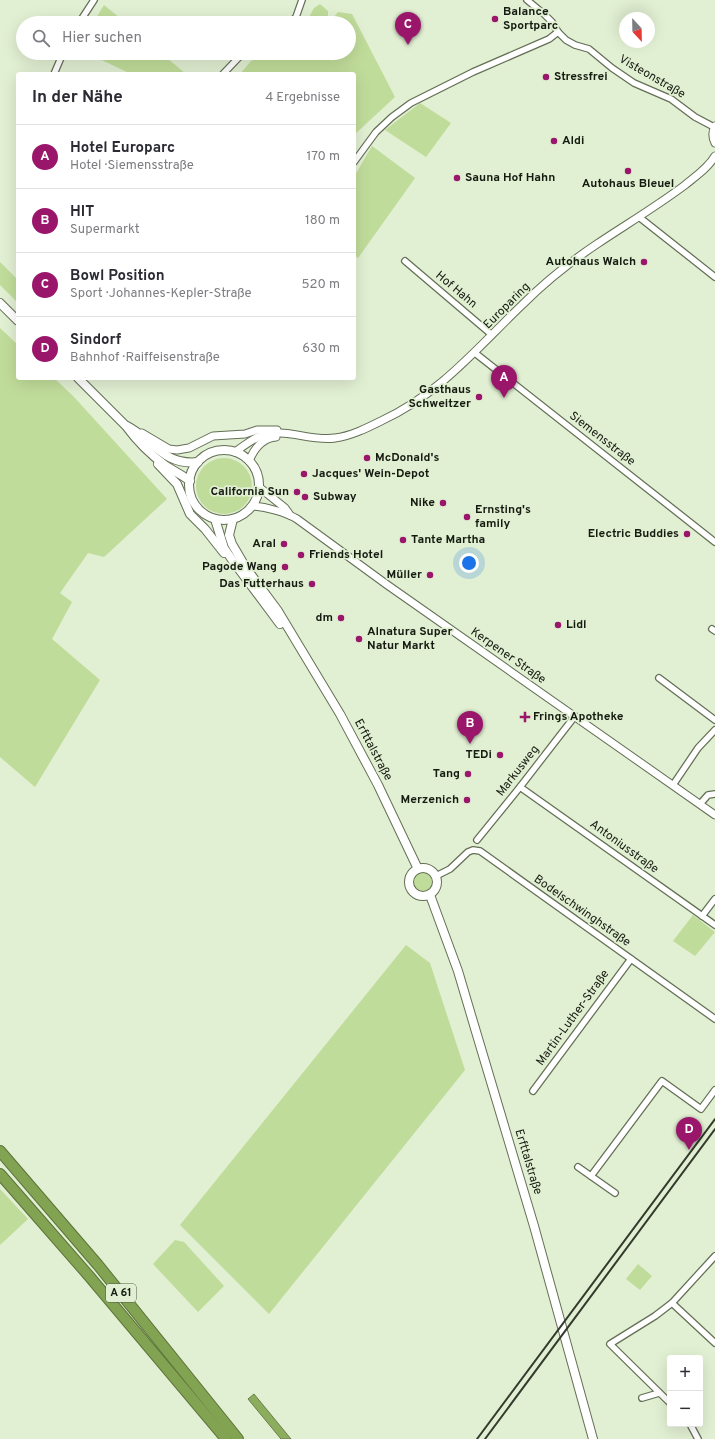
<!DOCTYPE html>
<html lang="de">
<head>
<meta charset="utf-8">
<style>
  :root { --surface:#fff; --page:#f2f2f3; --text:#2b2b33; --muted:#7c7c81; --line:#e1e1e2; --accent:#99166a }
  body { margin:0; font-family:Overpass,sans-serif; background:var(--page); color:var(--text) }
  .controls { position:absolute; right:12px; bottom:12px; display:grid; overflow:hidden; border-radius:4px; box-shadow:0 4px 16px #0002 }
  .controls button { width:36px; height:36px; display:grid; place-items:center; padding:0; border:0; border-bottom:1px solid var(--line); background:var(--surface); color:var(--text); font:20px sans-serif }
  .compass { position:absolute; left:619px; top:12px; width:36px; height:36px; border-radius:50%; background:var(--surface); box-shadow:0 4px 16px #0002; rotate:158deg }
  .you { position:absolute; left:469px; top:563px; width:14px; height:14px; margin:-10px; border:3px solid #fff; border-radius:50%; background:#1a73e8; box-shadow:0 0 0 6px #1a73e833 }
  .badge { display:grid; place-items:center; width:26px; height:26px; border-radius:50%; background:var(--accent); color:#fff; font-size:13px; font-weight:700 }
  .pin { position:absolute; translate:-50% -33px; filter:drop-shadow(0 1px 2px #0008) }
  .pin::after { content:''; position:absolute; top:21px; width:14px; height:12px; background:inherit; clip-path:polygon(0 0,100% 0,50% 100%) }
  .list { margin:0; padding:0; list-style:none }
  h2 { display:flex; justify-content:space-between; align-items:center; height:52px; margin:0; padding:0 16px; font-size:17px }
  h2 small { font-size:13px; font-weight:400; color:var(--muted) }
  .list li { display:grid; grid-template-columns:26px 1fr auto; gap:12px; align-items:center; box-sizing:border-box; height:64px; padding:0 16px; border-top:1px solid var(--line) }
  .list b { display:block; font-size:15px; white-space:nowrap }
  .list p { margin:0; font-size:13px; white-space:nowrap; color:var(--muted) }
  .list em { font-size:13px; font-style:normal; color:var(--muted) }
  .icon { flex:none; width:22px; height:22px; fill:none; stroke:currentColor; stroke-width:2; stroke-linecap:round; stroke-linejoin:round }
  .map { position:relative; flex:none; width:715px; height:1439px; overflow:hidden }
  .search { position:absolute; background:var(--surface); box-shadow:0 4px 16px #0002; left:16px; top:16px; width:340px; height:44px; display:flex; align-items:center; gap:10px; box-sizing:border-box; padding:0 14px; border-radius:22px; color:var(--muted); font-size:15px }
  .panel { position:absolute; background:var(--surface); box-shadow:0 4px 16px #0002; left:16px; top:72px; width:340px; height:308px; border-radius:4px }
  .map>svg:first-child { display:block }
  .green { fill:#c0dc9a }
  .water { fill:#8cac5e; stroke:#698047 }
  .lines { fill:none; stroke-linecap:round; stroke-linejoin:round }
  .minor-casing { stroke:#646f56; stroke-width:8 }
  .tertiary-casing { stroke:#646f56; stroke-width:9 }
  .secondary-casing { stroke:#646f56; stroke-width:10 }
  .motorway-casing { stroke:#5c733b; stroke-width:12 }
  .minor { stroke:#fff; stroke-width:5.5 }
  .tertiary { stroke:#fff; stroke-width:7 }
  .secondary { stroke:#fff; stroke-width:8 }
  .motorway { stroke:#82a351; stroke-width:10 }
  .rail { stroke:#343a2d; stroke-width:2 }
  .poi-dot { fill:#99166a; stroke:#e1efd2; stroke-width:1.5 }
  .labels { text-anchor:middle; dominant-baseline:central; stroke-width:3.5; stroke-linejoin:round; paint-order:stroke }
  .shield { fill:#e1efd2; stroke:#535b4b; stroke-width:1 }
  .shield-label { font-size:11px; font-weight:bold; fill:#161b11 }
  .poi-label { font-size:12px; font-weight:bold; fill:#161b11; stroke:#e1efd2; text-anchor:start }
  .street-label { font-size:12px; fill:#161b11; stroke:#e1efd2 }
</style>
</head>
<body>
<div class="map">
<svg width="715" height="1439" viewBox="0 0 715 1439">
  <rect width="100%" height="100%" fill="#e1efd2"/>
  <!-- green -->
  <g class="green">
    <path d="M320 4 328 11V17L333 18 338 12 352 14 395 97 354 135V74H240L251 61 270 53H349V23H306L314 8Z"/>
    <path d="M104 5 126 23H93Z"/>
    <path d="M87 53H161L186 74H131Z"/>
    <path d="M420 103 451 123 426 157 385 130Z"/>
    <path d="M372 146 415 178 358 258 354 255V177Z"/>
    <path d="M0 262 18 280V303L0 285Z"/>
    <path d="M0 328 18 345V378H54L74 397 167 499 104 557 88 553 60 593 72 602 52 639 100 680 35 787 0 757Z"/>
    <circle cx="224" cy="486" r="28"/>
    <circle cx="423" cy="882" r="10"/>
    <path d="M693 915 715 932 695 956 673 941Z"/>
    <path d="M406 945 430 963 465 1070 269 1314 180 1225Z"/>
    <path d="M0 1189 28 1219 0 1245Z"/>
    <path d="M175 1240 184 1242 224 1286 198 1312 153 1264Z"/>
    <path d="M638 1264 652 1276 640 1290 626 1279Z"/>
  </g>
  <!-- water -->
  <path class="water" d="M254 1394 291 1439H281L248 1399Z"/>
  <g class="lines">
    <defs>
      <g id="minor">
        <path d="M527 0 544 14 552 22 558 32 566 40 575 45 589 49 612 68 634 83 671 99 695 117 714 127"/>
        <path d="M79 23 94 0"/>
        <path d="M290 23 296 17 302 0"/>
        <path d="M54 74 63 53"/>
        <path d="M223 74 243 53"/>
        <path d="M354 162 376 132 392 117 411 103 473 72 549 39 558 32"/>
        <path d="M639 217 715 277"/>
        <path d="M405 261 492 335"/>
        <path d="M475 353 715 542"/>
        <path d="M712 629 715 631"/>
        <path d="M659 678 715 720"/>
        <path d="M673 785 698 748 715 730"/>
        <path d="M520 787 715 925"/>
        <path d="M700 804 708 795 715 794"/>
        <path d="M477 840 520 787 575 716"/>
        <path d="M436 876 450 869 468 852 473 850 480 851 715 1019"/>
        <path d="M702 916 715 899"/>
        <path d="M533 1091 631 959"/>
        <path d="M578 1167 615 1193"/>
        <path d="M591 1176 662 1081 701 1109 715 1090"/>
        <path d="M672 1303 715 1343"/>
        <path d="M642 1398 659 1393"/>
        <path d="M670 1403 610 1344 655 1316 672 1303 715 1256"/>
        <path d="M690 1424 698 1439"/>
      </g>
      <g id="tertiary">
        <path d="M715 126C712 132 712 137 715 143"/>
        <path d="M142 433 169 449 177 450 189 448 213 436 245 434 257 430H277"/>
        <path d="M235 452C242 447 250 441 258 437 283 426 310 442 335 438 351 436 367 428 381 421 441 393 476 349 522 305 545 282 570 262 597 244 627 224 657 206 685 185 696 176 708 168 715 156"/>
        <path d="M249 461C254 449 262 438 276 437"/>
        <path d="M259 487 285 508 290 515"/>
        <path d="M253 506C266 507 285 512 297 519L386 584 715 815"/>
      </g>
      <g id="secondary">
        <path d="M0 303 18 321"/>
        <path d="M78 378 126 426C137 441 151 455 166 466 174 471 182 475 190 481"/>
        <path d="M127 426C153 439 163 466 198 462"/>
        <circle cx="224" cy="485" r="35"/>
        <path d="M158 464 177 484 190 514 205 529 224 553"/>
        <path d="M215 519 224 548 233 561 280 624"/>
        <path d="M233 519 229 535 232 544 246 568 278 611 340 714 378 785 418 869"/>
        <circle cx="423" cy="882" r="14"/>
        <path d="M430 895 458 971 474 1025 534 1226 593 1439"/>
      </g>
      <g id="motorway">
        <path d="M0 1151 98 1265 238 1439"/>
        <path d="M0 1174 89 1276 226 1439"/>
      </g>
    </defs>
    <!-- minor casing -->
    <use href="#minor" class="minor-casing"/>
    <!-- tertiary casing -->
    <use href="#tertiary" class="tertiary-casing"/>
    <!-- secondary casing -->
    <use href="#secondary" class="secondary-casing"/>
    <!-- motorway casing -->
    <use href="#motorway" class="motorway-casing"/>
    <!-- minor -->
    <use href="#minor" class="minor"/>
    <!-- tertiary -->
    <use href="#tertiary" class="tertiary"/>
    <!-- secondary -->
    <use href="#secondary" class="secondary"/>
    <!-- motorway -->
    <use href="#motorway" class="motorway"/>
    <!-- rail -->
    <g class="rail">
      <path d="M477 1439 715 1119"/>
      <path d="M485 1439 715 1129"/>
    </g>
  </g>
  <!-- markers -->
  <g class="poi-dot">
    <circle cx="495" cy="19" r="4"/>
    <circle cx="546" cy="77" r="4"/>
    <circle cx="554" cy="141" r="4"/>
    <circle cx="628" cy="171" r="4"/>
    <circle cx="457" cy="178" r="4"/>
    <circle cx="644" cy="262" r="4"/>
    <circle cx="479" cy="397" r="4"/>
    <circle cx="367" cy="458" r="4"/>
    <circle cx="304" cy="474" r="4"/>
    <circle cx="297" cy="492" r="4"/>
    <circle cx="305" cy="497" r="4"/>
    <circle cx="443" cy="503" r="4"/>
    <circle cx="467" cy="517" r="4"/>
    <circle cx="687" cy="534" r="4"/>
    <circle cx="403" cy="540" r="4"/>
    <circle cx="284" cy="544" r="4"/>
    <circle cx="301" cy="555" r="4"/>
    <circle cx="285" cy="567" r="4"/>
    <circle cx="430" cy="575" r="4"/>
    <circle cx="312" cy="584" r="4"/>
    <circle cx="341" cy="618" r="4"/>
    <circle cx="558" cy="625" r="4"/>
    <circle cx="359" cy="639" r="4"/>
    <path d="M523 711h4v4h4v4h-4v4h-4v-4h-4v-4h4z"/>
    <circle cx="500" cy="755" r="4"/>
    <circle cx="468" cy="774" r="4"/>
    <circle cx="467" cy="800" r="4"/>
  </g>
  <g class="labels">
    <!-- shield labels -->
    <rect class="shield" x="106" y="1284" width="30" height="18" rx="3"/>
    <g class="shield-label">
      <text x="121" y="1293">A 61</text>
    </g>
    <!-- poi labels -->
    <g class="poi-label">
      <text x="503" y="12">Balance<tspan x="503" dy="14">Sportparc</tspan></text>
      <text x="554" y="77">Stressfrei</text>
      <text x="562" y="141">Aldi</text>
      <text x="465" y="178">Sauna Hof Hahn</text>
      <text x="628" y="184" text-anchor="middle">Autohaus Bleuel</text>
      <text x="636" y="262" text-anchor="end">Autohaus Walch</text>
      <text x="471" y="390" text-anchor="end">Gasthaus<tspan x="471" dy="14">Schweitzer</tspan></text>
      <text x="375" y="458">McDonald's</text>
      <text x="312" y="474">Jacques' Wein-Depot</text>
      <text x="289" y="492" text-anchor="end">California Sun</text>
      <text x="313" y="497">Subway</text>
      <text x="435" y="503" text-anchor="end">Nike</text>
      <text x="475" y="510">Ernsting's<tspan x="475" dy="14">family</tspan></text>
      <text x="679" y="534" text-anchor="end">Electric Buddies</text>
      <text x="411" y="540">Tante Martha</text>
      <text x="276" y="544" text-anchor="end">Aral</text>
      <text x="309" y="555">Friends Hotel</text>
      <text x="277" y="567" text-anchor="end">Pagode Wang</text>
      <text x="422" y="575" text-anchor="end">Müller</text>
      <text x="304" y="584" text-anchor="end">Das Futterhaus</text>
      <text x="333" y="618" text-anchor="end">dm</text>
      <text x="566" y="625">Lidl</text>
      <text x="367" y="632">Alnatura Super<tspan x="367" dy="14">Natur Markt</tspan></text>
      <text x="533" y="717">Frings Apotheke</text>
      <text x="492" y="755" text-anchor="end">TEDi</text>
      <text x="460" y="774" text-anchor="end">Tang</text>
      <text x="459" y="800" text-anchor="end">Merzenich</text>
    </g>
    <!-- street labels -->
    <g class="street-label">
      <text transform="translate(652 77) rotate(30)">Visteonstraße</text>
      <text transform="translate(456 290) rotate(40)">Hof Hahn</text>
      <text transform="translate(507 306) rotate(-45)">Europaring</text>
      <text transform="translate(602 439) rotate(38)">Siemensstraße</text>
      <text transform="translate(508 656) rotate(35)">Kerpener Straße</text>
      <text transform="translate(373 750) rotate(62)">Erfttalstraße</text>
      <text transform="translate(518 771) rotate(-52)">Markusweg</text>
      <text transform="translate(624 847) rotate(36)">Antoniusstraße</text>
      <text transform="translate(582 911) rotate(35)">Bodelschwinghstraße</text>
      <text transform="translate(573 1018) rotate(-54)">Martin-Luther-Straße</text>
      <text transform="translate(528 1162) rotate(73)">Erfttalstraße</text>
    </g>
  </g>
</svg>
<div class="controls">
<button>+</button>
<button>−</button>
</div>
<svg class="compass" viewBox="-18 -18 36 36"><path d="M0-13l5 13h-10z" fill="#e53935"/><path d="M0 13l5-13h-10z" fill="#7c7c81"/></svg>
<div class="you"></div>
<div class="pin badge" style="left:504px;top:398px">A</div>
<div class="pin badge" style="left:470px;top:744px">B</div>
<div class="pin badge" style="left:408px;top:45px">C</div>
<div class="pin badge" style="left:689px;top:1150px">D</div>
<div class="search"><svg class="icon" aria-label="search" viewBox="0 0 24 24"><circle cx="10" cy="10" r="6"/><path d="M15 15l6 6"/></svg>Hier suchen</div>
<section class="panel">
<h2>In der Nähe<small>4 Ergebnisse</small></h2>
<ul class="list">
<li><span class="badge">A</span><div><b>Hotel Europarc</b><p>Hotel · Siemensstraße</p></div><em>170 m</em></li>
<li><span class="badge">B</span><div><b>HIT</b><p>Supermarkt</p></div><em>180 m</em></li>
<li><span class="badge">C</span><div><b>Bowl Position</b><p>Sport · Johannes-Kepler-Straße</p></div><em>520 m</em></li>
<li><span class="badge">D</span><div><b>Sindorf</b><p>Bahnhof · Raiffeisenstraße</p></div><em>630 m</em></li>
</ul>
</section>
</div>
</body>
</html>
